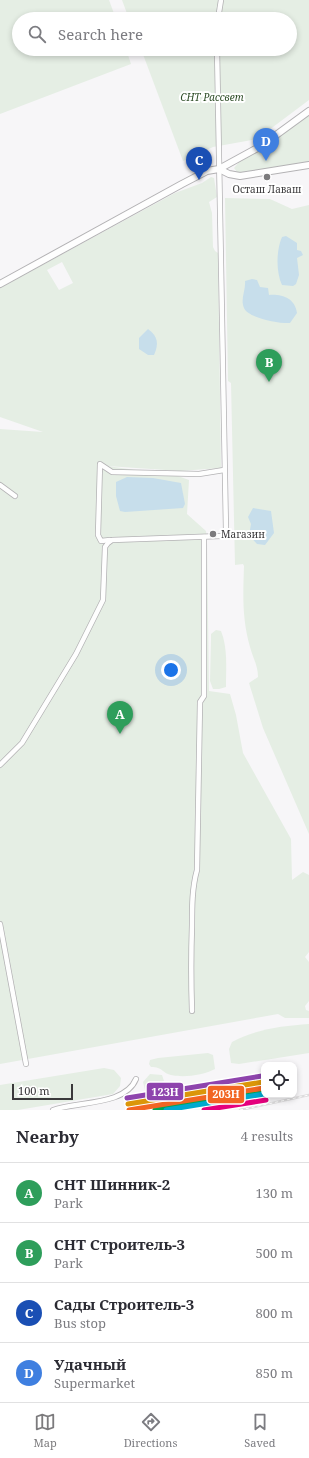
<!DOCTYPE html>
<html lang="en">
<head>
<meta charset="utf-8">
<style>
  :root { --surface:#fff; --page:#f7f7f7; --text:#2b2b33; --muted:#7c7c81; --line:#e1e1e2; --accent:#7c7b7d }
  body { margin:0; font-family:"Noto Serif",serif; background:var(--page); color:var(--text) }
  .controls { position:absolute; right:12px; bottom:12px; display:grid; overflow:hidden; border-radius:8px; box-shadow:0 2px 6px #0003 }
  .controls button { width:36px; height:36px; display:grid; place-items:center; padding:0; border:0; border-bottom:1px solid var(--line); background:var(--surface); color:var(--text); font:20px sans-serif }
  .scale { position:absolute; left:12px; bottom:10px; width:61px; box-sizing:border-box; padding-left:4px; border:2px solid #3a393b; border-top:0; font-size:11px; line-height:14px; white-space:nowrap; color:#3a393b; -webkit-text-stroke:3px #fff; paint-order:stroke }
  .you { position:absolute; left:171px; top:670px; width:14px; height:14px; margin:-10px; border:3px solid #fff; border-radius:50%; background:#1a73e8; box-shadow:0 0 0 6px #1a73e833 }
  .badge { display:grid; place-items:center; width:26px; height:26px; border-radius:50%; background:var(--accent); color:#fff; font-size:13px; font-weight:700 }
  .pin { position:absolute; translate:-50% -33px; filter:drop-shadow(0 1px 2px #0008) }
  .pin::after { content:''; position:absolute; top:21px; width:14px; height:12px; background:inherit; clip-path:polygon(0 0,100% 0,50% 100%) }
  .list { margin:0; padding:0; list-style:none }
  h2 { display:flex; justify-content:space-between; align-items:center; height:52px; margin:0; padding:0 16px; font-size:17px }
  h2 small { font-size:13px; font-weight:400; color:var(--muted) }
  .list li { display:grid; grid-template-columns:26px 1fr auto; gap:12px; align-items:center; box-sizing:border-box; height:60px; padding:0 16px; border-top:1px solid var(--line) }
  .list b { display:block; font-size:15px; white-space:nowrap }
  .list p { margin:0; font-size:13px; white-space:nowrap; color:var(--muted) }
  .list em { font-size:13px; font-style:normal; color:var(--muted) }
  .icon { flex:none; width:22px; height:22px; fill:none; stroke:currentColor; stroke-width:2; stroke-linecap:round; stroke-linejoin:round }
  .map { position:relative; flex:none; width:309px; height:1110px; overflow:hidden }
  .search { position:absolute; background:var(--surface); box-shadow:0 2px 6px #0003; left:12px; right:12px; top:12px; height:44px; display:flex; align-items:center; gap:10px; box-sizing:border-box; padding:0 14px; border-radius:22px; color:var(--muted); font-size:15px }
  .sheet { height:292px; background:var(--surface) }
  nav { display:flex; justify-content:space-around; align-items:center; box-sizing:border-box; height:56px; border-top:1px solid var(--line); background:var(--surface); font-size:11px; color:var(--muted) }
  nav a { display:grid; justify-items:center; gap:2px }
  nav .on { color:var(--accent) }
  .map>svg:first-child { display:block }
  .green { fill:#e5eee4; fill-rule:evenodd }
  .water { fill:#c7deeb }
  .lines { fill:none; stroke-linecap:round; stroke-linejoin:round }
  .minor-casing { stroke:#b3b2b4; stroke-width:6 }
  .tertiary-casing { stroke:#b3b2b4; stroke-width:8 }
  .minor { stroke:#fefefe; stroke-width:4.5 }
  .tertiary { stroke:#fefefe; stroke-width:6 }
  .rail-casing { stroke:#dddcdd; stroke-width:2.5 }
  .rail { stroke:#fff; stroke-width:1; stroke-dasharray:3; stroke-linecap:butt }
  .rail-1-casing { stroke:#fff; stroke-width:8 }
  .rail-2-casing { stroke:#fff; stroke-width:8 }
  .rail-3-casing { stroke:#fff; stroke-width:8 }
  .rail-4-casing { stroke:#fff; stroke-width:8 }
  .rail-5-casing { stroke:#fff; stroke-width:8 }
  .rail-6-casing { stroke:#fff; stroke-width:8 }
  .rail-1 { stroke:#00a651; stroke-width:5 }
  .rail-2 { stroke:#f26522; stroke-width:5 }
  .rail-3 { stroke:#00a9ce; stroke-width:5 }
  .rail-4 { stroke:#db9609; stroke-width:5 }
  .rail-5 { stroke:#e5007d; stroke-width:5 }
  .rail-6 { stroke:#8e44ad; stroke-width:5 }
  .poi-dot { fill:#7c7b7d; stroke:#fff; stroke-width:1.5 }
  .labels { text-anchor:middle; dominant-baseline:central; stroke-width:4; stroke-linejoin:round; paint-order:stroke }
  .park-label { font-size:10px; font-style:italic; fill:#2c4c25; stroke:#fff }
  .poi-label { font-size:10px; fill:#3a393b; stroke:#fff }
  .line-badge { stroke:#fff; stroke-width:1.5 }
  .badge-label { font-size:11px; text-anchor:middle; font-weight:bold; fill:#fff }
</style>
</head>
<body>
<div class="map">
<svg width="309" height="1110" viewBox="0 0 309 1110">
  <rect width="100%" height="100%" fill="#f7f6f8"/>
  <!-- green -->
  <g class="green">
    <path d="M0 0H109L116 19H19V49H126L131 64 0 114Z"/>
    <path d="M122 0H309V100L257 139 213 147 183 161 141 49H290V19H129Z"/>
    <path d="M309 114V162L241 173 237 172 234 168 239 162 266 145Z"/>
    <path d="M211 177 214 178 217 197 209 202 212 213 213 247 215 251 218 253 221 468 180 471 107 466 178 476 189 480 187 514 206 531 207 540 209 691 230 694 236 715 243 753 291 839 292 880 303 872 309 875V952L305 957 309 962V1001L305 1006 306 1010 309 1011V1018H285L278 1014 0 1064V429L43 432 0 417V288L175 193 202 183ZM62 262 73 283 59 290 47 270Z"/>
    <path d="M225 198 270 199 292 209 309 205V834L263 728 249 683 258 677C258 666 253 658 250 647 242 619 243 596 244 566L243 564 235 565 231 383 228 381Z"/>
    <path d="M216 630 221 631C228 648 226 669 226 687L219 689H213L210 681 211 640V634Z"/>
    <path d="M309 1024V1053L239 1064 231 1063 229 1049 232 1042C256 1029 282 1026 309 1024Z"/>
    <path d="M208 1053 213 1055 215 1069C204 1075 184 1078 171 1075 162 1073 163 1067 151 1067L149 1064 150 1060 158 1058Z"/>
    <path d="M104 1068 114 1070 121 1078 120 1086 113 1094 18 1110H0V1085Z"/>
    <path d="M150 1074 162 1075 164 1081 158 1083 166 1088 165 1091 159 1095H150L145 1090 143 1082Z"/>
  </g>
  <!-- water -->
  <g class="water">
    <path d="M286 236 297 243V250L301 251 303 255 297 258 299 275 296 284 293 286 282 285C276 272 276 251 282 237Z"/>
    <path d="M252 279 257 280 260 287 268 288 269 295C282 294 295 298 297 313L290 323C280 324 248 318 244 308 240 299 246 290 245 281Z"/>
    <path d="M148 329C158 336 159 344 154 355H148L139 349V338Z"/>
    <path d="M127 477 153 478 181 483 185 504 183 508 125 512 120 511 116 496V482Z"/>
    <path d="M253 508 271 511 274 533 265 545 257 544 249 535 251 524 248 517Z"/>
  </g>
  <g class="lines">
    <defs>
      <g id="minor">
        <path d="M218 19 221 0"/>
        <path d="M0 485 15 496"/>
        <path d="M110 540 101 541 98 535 100 464 112 472 199 474 224 470"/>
        <path d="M0 765 22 743 76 654 103 600 105 547 108 543 112 540 222 536 226 531 217 49"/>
        <path d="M0 924 26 1064"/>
        <path d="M192 1011C191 982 191 954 192 925 192 907 192 888 197 870L200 702 204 696V537"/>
        <path d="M53 1110C77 1101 125 1106 136 1079"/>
      </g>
      <g id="tertiary">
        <path d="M219 169 229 174 240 176 309 165"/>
        <path d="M0 284 182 184 207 171 219 169 261 146 309 111"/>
      </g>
    </defs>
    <!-- minor casing -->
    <use href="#minor" class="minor-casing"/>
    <!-- tertiary casing -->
    <use href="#tertiary" class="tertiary-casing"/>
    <!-- minor -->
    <use href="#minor" class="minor"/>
    <!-- tertiary -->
    <use href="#tertiary" class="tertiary"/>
    <defs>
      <path id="rail" d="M240 1110 309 1095"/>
    </defs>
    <!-- rail casing -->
    <use href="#rail" class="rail-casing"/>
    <!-- rail -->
    <use href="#rail" class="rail"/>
    <defs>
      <path id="rail-1" d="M155 1110 264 1092"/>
      <path id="rail-2" d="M129 1110 264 1088"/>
      <path id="rail-3" d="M166 1110 264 1094"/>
      <path id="rail-4" d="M128 1104 263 1082"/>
      <path id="rail-5" d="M204 1110 266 1100"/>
      <path id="rail-6" d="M127 1098 262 1076"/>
    </defs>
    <!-- rail-1 casing -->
    <use href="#rail-1" class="rail-1-casing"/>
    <!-- rail-2 casing -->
    <use href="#rail-2" class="rail-2-casing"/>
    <!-- rail-3 casing -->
    <use href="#rail-3" class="rail-3-casing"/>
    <!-- rail-4 casing -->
    <use href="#rail-4" class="rail-4-casing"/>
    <!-- rail-5 casing -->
    <use href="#rail-5" class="rail-5-casing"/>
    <!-- rail-6 casing -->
    <use href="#rail-6" class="rail-6-casing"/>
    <!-- rail-1 -->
    <use href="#rail-1" class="rail-1"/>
    <!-- rail-2 -->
    <use href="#rail-2" class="rail-2"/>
    <!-- rail-3 -->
    <use href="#rail-3" class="rail-3"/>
    <!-- rail-4 -->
    <use href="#rail-4" class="rail-4"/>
    <!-- rail-5 -->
    <use href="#rail-5" class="rail-5"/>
    <!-- rail-6 -->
    <use href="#rail-6" class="rail-6"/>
  </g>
  <!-- markers -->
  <g class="poi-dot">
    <circle cx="267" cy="177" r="4"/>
    <circle cx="213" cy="534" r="4"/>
  </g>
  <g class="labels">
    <!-- park labels -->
    <g class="park-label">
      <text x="212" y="97">СНТ Рассвет</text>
    </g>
    <!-- poi labels -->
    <g class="poi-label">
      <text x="267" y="189">Осташ Лаваш</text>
      <text x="221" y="534" text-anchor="start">Магазин</text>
    </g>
  </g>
  <g class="line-badge">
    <rect x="146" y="1082" width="38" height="19" rx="4" fill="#8e44ad"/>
    <rect x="207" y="1085" width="38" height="19" rx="4" fill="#f26522"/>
  </g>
  <g class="badge-label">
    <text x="165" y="1096">123Н</text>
    <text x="226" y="1098">203Н</text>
  </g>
</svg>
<div class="controls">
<button><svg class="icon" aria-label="locate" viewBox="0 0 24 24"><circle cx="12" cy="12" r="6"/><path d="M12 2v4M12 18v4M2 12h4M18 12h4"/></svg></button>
</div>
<div class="scale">100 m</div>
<div class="you"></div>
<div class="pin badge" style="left:120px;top:734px;background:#2e9e5b">A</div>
<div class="pin badge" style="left:269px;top:382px;background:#2e9e5b">B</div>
<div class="pin badge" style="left:199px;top:180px;background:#1a4fb4">C</div>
<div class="pin badge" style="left:266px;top:161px;background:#3f7fe0">D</div>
<div class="search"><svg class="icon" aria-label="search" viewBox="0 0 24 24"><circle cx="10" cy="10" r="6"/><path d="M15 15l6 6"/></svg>Search here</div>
</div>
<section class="sheet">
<h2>Nearby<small>4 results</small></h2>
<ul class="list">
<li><span class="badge" style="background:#2e9e5b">A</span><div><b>СНТ Шинник-2</b><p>Park</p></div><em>130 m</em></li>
<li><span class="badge" style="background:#2e9e5b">B</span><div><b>СНТ Строитель-3</b><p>Park</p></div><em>500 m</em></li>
<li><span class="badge" style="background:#1a4fb4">C</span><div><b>Сады Строитель-3</b><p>Bus stop</p></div><em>800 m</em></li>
<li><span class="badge" style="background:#3f7fe0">D</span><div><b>Удачный</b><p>Supermarket</p></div><em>850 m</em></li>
</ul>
</section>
<nav>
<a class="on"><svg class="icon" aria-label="map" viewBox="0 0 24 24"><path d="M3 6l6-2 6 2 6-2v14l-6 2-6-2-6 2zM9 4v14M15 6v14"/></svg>Map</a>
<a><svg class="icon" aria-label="directions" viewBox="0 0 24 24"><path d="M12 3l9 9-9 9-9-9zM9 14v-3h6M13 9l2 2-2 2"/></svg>Directions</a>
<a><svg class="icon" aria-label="saved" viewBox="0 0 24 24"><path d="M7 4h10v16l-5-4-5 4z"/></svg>Saved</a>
</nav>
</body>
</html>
